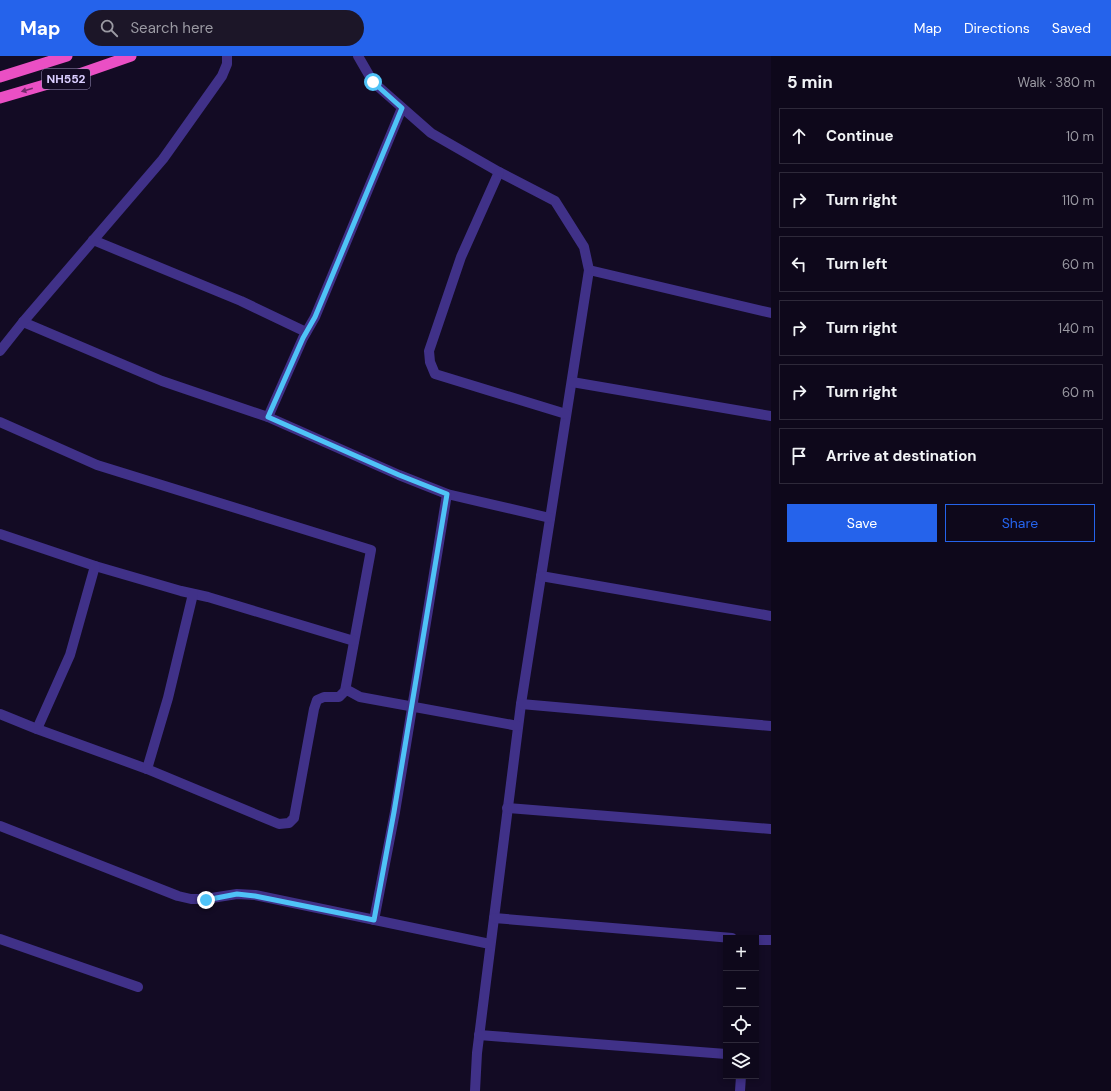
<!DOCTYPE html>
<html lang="en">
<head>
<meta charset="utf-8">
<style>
  :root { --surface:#0e081b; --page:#1c1628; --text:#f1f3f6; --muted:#9b9aa3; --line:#2e293a; --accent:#2563eb }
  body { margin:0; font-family:"DM Sans",sans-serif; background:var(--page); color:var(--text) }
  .controls { position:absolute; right:12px; bottom:12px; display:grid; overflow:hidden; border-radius:0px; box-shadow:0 2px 6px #0003 }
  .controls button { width:36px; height:36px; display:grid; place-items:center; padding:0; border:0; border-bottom:1px solid var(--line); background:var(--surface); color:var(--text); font:20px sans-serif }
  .stop { position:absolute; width:12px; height:12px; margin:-9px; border:3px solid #4fc3f7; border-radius:50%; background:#fff }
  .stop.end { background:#4fc3f7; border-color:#fff; box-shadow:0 1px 4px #0008 }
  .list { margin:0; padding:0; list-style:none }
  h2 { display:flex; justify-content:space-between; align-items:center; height:52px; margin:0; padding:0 16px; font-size:17px }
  h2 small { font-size:13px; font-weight:400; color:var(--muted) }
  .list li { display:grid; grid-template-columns:26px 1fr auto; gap:12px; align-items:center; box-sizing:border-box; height:56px; margin:0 8px 8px; padding:0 8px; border:1px solid var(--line); border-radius:0px }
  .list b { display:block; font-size:15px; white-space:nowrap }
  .list em { font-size:13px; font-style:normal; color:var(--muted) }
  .actions { display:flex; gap:8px; padding:12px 16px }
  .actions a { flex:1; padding:9px 0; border:1px solid var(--accent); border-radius:0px; text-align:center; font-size:14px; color:var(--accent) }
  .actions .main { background:var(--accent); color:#fff }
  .icon { flex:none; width:22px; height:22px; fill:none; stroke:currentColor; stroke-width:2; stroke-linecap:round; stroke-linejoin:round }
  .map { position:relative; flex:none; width:771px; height:1035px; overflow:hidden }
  header { display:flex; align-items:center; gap:24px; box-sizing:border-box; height:56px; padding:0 20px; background:var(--accent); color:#fff }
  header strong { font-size:19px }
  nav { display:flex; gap:22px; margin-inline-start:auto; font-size:14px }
  .search { width:280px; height:36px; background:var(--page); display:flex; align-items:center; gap:10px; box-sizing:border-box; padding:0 14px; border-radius:22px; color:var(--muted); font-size:15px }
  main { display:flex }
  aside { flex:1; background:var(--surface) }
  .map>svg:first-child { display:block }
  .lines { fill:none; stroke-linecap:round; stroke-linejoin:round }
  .minor { stroke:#403188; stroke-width:10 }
  .trunk { stroke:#ea4fc4; stroke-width:11 }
  .oneway { fill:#742a6c }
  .route { stroke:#4fc3f7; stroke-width:5 }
  .labels { text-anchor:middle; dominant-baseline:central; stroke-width:3; stroke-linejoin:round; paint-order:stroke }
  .shield { fill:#130b24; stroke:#9e94bd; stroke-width:1 }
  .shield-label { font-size:12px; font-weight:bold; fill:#daceff }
</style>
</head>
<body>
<header>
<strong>Map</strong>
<div class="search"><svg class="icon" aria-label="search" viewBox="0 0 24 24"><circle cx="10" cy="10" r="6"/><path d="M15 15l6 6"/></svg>Search here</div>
<nav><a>Map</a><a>Directions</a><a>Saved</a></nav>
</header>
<main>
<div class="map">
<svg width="771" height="1035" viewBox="0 0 771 1035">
  <rect width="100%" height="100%" fill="#130b24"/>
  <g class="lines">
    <!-- minor -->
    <g class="minor">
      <path d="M358 0 373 26 431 77 499 116 555 145 584 191 589 214 521 648 477 997 475 1035"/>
      <path d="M499 116 461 201 429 295 430 306 435 318 566 358"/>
      <path d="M93 184 241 245 306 276"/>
      <path d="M589 214 771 257"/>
      <path d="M23 266 162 325 268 361 399 419 447 438 550 462"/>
      <path d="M0 295 23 266 163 103 222 20 227 8V0"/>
      <path d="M572 326 771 360"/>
      <path d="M268 361 303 282 315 261 402 52"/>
      <path d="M0 366 97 409 371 494 345 635 339 641H324L317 644 314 653 294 762 289 767 279 768 147 713 37 673 0 658"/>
      <path d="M0 478 95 510 181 535 208 541 354 585"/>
      <path d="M541 520 771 560"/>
      <path d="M345 635H349L360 641 518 670"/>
      <path d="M521 648 771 670"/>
      <path d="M37 673 70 599 95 510"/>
      <path d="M147 713 168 642 193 538"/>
      <path d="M507 752 771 773"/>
      <path d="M0 770 178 840 191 843H205L237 838 255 839 490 888"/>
      <path d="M494 862 732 882"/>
      <path d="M374 864 395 756 447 438"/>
      <path d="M0 883 138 931"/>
      <path d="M756 884H771"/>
      <path d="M479 979 726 998"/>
      <path d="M740 1035 741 1020"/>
    </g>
    <!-- trunk -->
    <g class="trunk">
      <path d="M0 21 67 0"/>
      <path d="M0 42 65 23 131 0"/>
    </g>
  </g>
  <!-- one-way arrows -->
  <defs><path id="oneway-solid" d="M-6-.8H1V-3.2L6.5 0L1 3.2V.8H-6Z"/></defs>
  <use class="oneway" href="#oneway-solid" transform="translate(27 34) rotate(164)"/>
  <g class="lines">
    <!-- route -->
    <path class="route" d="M206 844 237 838 255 840 374 864 394 756 447 438 399 419 268 361 303 282 315 261 402 52 373 26"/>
  </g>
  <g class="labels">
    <!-- shield labels -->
    <rect class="shield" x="42" y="13" width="48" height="20" rx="3"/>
    <g class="shield-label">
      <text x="66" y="23">NH552</text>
    </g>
  </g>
</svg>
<div class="controls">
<button>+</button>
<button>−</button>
<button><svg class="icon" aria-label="locate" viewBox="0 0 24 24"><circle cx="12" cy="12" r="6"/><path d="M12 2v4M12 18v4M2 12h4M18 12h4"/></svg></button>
<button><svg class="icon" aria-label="layers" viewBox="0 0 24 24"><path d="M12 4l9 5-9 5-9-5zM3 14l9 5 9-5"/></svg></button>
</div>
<div class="stop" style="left:373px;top:26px"></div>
<div class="stop end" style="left:206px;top:844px"></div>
</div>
<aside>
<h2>5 min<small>Walk · 380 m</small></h2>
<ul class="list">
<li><svg class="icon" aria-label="ahead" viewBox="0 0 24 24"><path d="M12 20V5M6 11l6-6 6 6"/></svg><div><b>Continue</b></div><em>10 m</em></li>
<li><svg class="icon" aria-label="right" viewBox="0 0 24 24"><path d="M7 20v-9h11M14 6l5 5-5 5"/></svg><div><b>Turn right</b></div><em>110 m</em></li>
<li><svg class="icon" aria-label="left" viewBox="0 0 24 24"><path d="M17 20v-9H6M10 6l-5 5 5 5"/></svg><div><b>Turn left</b></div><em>60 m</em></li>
<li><svg class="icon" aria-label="right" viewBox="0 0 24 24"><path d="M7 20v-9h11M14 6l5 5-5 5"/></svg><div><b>Turn right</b></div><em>140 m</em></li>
<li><svg class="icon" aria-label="right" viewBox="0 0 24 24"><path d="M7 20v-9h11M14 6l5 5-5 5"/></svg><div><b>Turn right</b></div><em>60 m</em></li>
<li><svg class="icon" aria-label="arrive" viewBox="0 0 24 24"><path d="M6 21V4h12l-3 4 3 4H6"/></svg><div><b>Arrive at destination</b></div></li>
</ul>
<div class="actions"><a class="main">Save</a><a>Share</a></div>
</aside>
</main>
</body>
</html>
